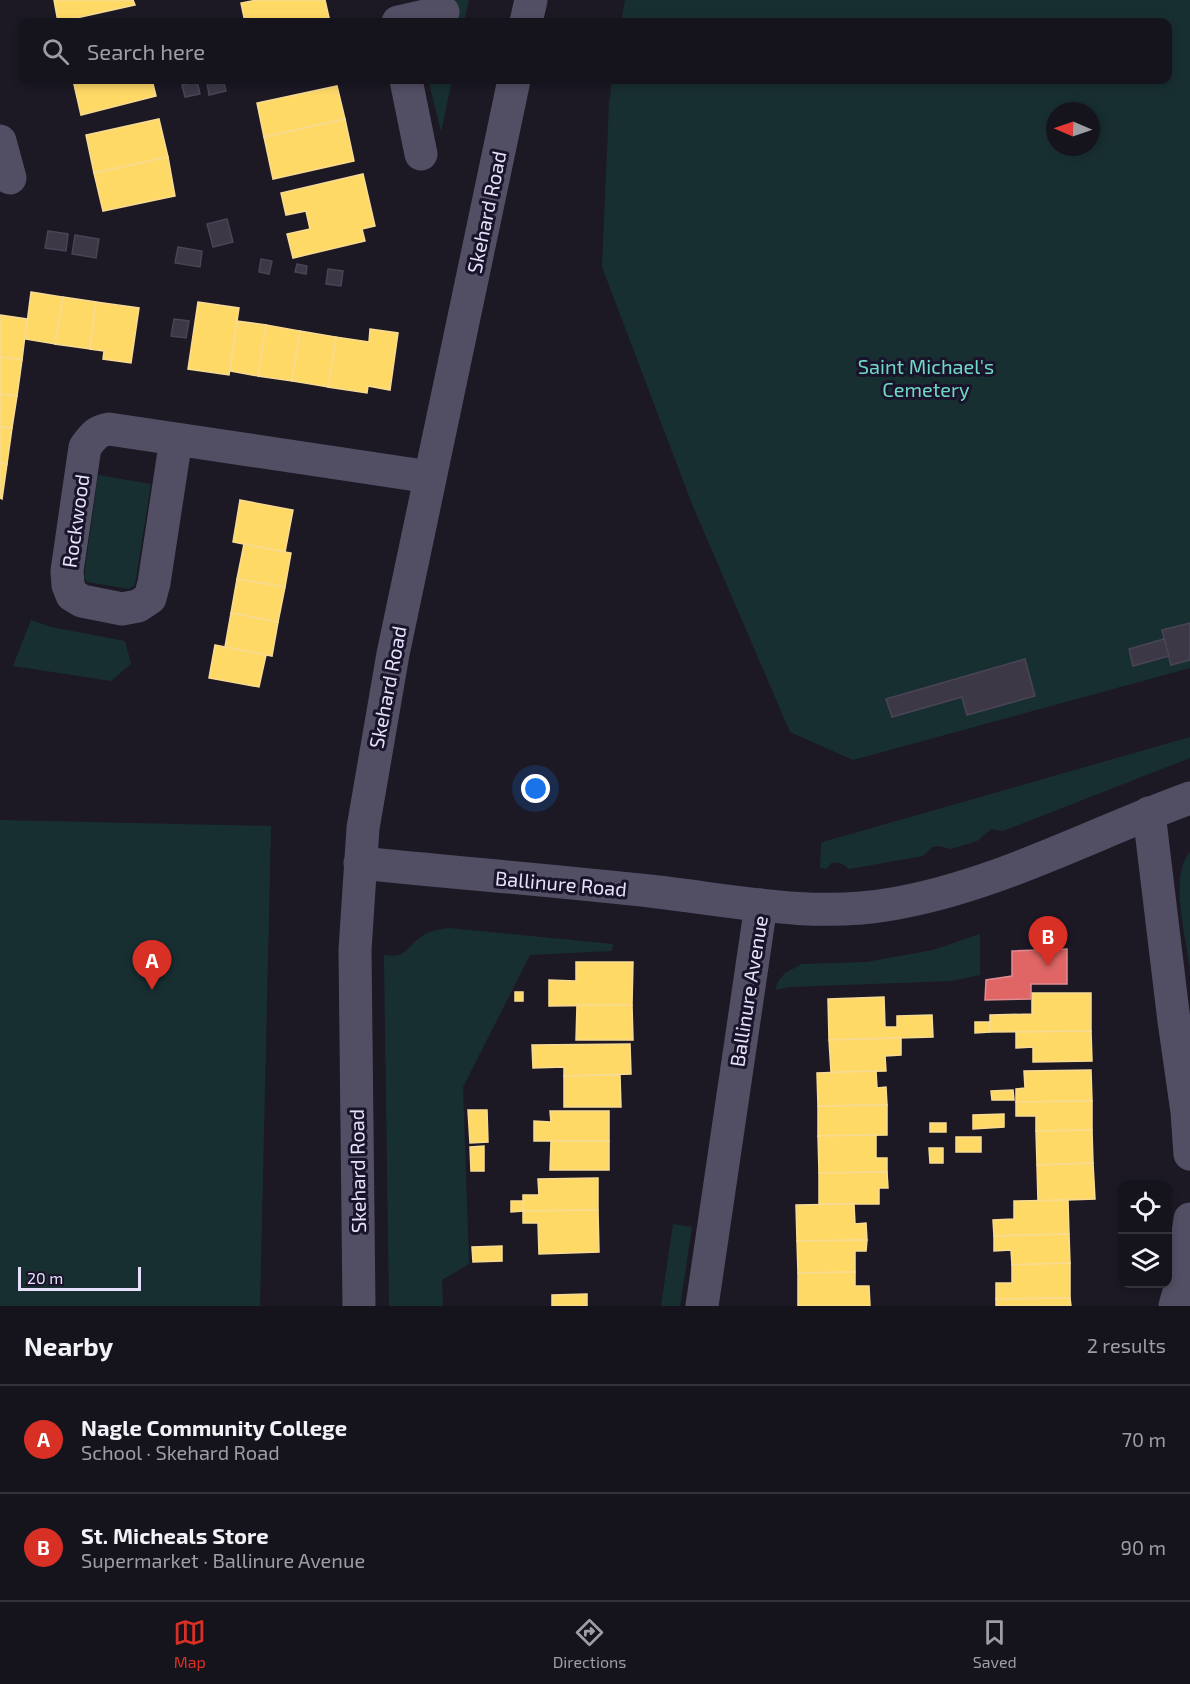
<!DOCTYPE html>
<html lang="en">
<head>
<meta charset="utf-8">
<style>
  :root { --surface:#15131c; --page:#1e1c25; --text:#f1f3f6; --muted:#9d9ea3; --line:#34323b; --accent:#d93025 }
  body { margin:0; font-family:"Exo 2",sans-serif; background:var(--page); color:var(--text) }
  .controls { position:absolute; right:18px; bottom:18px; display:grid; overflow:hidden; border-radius:12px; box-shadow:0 3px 9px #0003 }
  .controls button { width:54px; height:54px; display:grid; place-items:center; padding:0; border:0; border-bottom:2px solid var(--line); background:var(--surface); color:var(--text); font:30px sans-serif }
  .compass { position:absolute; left:1046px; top:102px; width:54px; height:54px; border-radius:50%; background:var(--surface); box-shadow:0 3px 9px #0003; rotate:272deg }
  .scale { position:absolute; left:18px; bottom:15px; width:123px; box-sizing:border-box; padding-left:6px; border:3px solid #e6e0fc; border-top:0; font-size:16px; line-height:21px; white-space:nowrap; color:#e6e0fc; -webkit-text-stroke:4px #1a142a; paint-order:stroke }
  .you { position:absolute; left:536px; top:789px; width:21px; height:21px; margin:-15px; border:4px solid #fff; border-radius:50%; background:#1a73e8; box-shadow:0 0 0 9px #1a73e833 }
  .badge { display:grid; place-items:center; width:39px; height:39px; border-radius:50%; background:var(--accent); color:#fff; font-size:20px; font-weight:700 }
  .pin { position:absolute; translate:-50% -50px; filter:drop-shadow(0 2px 3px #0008) }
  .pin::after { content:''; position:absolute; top:32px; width:21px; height:18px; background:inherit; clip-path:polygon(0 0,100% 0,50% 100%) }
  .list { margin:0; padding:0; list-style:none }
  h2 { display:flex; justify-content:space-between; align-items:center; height:78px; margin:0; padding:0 24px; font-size:26px }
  h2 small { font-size:20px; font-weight:400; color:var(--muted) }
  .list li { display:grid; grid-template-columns:39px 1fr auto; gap:18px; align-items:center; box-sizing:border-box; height:108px; padding:0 24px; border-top:2px solid var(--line) }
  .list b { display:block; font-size:22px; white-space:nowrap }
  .list p { margin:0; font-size:20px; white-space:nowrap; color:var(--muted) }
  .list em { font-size:20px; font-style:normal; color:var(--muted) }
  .icon { flex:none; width:33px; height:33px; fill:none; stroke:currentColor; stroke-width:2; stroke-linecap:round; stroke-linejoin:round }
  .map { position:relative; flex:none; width:1190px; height:1306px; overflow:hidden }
  .search { position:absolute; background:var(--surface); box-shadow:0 3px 9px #0003; left:18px; right:18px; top:18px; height:66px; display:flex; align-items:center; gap:15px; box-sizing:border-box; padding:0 21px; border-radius:12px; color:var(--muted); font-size:22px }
  .sheet { height:294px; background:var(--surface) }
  nav { display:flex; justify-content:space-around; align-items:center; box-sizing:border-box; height:84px; border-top:2px solid var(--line); background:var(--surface); font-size:16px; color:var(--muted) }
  nav a { display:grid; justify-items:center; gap:3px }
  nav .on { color:var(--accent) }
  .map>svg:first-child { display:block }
  .green { fill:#182f32; fill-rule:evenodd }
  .homes { fill:#ffd966; stroke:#f8db93; stroke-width:1.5 }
  .shops { fill:#e06666; stroke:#e28b93; stroke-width:1.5 }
  .building { fill:#3c3846; stroke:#4a4457; stroke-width:1.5 }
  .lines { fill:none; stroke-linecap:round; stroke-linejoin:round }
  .minor { stroke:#524f65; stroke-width:33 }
  .labels { text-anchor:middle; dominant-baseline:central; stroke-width:6; stroke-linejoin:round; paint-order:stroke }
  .street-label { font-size:20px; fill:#e6e0fc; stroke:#1a142a }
  .park-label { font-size:20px; fill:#70d8c8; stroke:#1a142a }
</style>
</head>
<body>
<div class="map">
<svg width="1190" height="1306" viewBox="0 0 1190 1306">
  <rect width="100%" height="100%" fill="#1c1925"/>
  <!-- green -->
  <g class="green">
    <path d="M455 0H469L464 22H458Z"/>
    <path d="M625 0H1190V668L853 760 790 732 692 504 602 267 609 104 612 80H1168V22H621ZM1055 111H1091V147H1055Z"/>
    <path d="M430 80H452L441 132 430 87Z"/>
    <path d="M98 475 151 484 135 585 129 589 87 582 84 577Z"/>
    <path d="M31 620 51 627 125 641 131 664 111 681 13 666Z"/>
    <path d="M1190 737V758L1003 831 991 829 977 841 951 849 938 846 932 847 923 856 849 869C843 863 839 862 831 863L827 869 820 868 821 843 826 841Z"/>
    <path d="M0 820 271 826 260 1306H0Z"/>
    <path d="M1190 852V967C1186 938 1169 874 1190 852Z"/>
    <path d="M449 928 613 944 612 951 530 955 463 1087 469 1264 442 1280 443 1306H389L384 955C407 959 406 947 421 937 428 931 440 929 449 928Z"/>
    <path d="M980 934V975L952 981 790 987 775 990 779 980 785 973 802 964 866 962 933 950Z"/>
    <path d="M673 1224 692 1227 680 1306H661Z"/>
  </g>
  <!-- homes -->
  <g class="homes">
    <path d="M54 0H133L135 5 58 22Z"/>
    <path d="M257 0H325L330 22H245L241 3Z"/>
    <path d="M73 80H152L156 96 81 115Z"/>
    <path d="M337 86 345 119 264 137 257 103Z"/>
    <path d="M159 119 168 157 94 173 86 135Z"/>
    <path d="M345 119 354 161 273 179 264 137Z"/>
    <path d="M168 157 175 196 103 211 94 173Z"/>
    <path d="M363 174 375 226 362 229 365 241 293 258 287 234 310 229 306 211 286 215 281 193Z"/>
    <path d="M31 292 63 297 55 344 25 339Z"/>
    <path d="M63 297 96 302 90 349 55 344Z"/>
    <path d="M96 302 139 308 131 363 103 359 104 351 90 349Z"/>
    <path d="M198 302 239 308 229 375 188 369Z"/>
    <path d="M0 315 27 319 22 360 0 357Z"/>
    <path d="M237 321 266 325 258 376 230 371Z"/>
    <path d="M266 325 300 331 292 381 258 376Z"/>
    <path d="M370 329 398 333 390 390 368 386 367 393 328 387 336 337 369 342Z"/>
    <path d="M300 331 336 337 328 387 292 381Z"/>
    <path d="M0 357 22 360 17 396 0 394Z"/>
    <path d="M0 394 17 396 12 428 0 427Z"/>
    <path d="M0 427 12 428 7 464 0 463Z"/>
    <path d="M0 463 7 464 2 499 0 498Z"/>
    <path d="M240 500 293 510 285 552 233 542Z"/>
    <path d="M244 544 291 553 285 587 237 579Z"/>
    <path d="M237 579 285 587 278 622 231 613Z"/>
    <path d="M231 613 278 622 272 656 225 647Z"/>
    <path d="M215 645 266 655 259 687 209 678Z"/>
    <path d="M576 962H633L632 1005 549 1006V980L576 981Z"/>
    <rect x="515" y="992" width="8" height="9"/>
    <path d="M1032 993H1091V1031L990 1032V1015L1032 1014Z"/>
    <path d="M884 997 885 1027H897V1016L932 1015 933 1037 829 1040 828 999Z"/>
    <path d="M577 1005H632L633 1040H576Z"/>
    <path d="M975 1022H990V1032L975 1033Z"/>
    <path d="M1091 1031 1092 1061 1033 1062V1047L1016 1048V1032Z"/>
    <path d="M901 1038V1055L885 1056 886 1071 831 1072 829 1040Z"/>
    <path d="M630 1044 631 1074 564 1076V1067L533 1068 532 1045Z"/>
    <path d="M1091 1070 1092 1101 1016 1102V1089L1025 1088 1024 1071Z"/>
    <path d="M876 1071 877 1088 886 1087 887 1105 818 1106 817 1073Z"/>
    <path d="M620 1075 621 1107H564V1076Z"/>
    <path d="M1013 1090 1014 1100H992L991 1091Z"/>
    <path d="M1092 1101V1130L1036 1131V1116H1016V1102Z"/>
    <path d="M887 1105V1135L818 1136V1106Z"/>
    <path d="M468 1110H487L488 1142 470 1143Z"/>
    <path d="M550 1111H609V1141H534V1121L551 1122Z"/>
    <path d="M1004 1114V1127L973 1129V1115Z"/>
    <rect x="930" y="1123" width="16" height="9"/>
    <path d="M1092 1130 1093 1163 1037 1165 1036 1131Z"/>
    <path d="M876 1135V1158H887V1172L819 1173 818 1136Z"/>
    <rect x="956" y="1137" width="25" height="15"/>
    <path d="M551 1141H609V1170H550Z"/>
    <path d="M484 1146V1171H471L470 1147Z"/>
    <path d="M929 1148H943V1163H930Z"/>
    <path d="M1093 1163 1095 1199 1038 1201 1037 1165Z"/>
    <path d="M887 1172 888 1188H879V1204H819V1173Z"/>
    <path d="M598 1178V1210L523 1211V1195H539L538 1179Z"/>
    <path d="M1068 1200 1069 1234 994 1236 993 1220 1014 1219V1201Z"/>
    <path d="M511 1201H523V1211L511 1212Z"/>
    <path d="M854 1204 855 1224 866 1223 867 1240 797 1241 796 1205Z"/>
    <path d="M598 1210 599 1252 539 1254 538 1223H523V1211Z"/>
    <path d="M1069 1234 1070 1263 1012 1265 1011 1250 994 1251V1236Z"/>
    <path d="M867 1240 866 1251H855V1272L798 1273 797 1241Z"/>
    <path d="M502 1246V1261L473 1262 472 1247Z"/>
    <path d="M1070 1263V1298L996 1299V1283H1012V1265Z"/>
    <path d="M855 1272V1286H869L870 1306H798V1273Z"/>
    <path d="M587 1294V1306H552V1295Z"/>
    <path d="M1070 1298 1071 1306H996V1299Z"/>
  </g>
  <!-- shops -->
  <path class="shops" d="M1067 949V984H1031V999L985 1000 986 980 1012 976V951Z"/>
  <!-- building -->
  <g class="building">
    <path d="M217 80H223L226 91 209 95 207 82Z"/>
    <path d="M197 81 200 94 185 97 182 85Z"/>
    <path d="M227 219 233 242 213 247 207 224Z"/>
    <path d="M48 231 68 234 66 251 45 248Z"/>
    <path d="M75 235 99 239 96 258 72 254Z"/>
    <path d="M178 247 202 251 200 267 175 263Z"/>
    <path d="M261 259 272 261 269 274 259 272Z"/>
    <path d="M297 264 307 266 306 274 295 272Z"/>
    <path d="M328 269 343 271 341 286 326 284Z"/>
    <path d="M174 319 189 321 186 338 171 336Z"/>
    <path d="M1190 623V660L1171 665 1162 630Z"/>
    <path d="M1164 639 1169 656 1133 666 1129 649Z"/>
    <path d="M1025 659 1035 696 967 715 962 697 892 717 886 699Z"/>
  </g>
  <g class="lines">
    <!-- minor -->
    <g class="minor">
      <path d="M398 22 443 12"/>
      <path d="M526 22 531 0"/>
      <path d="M406 80 421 154"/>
      <path d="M0 141 10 178"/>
      <path d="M176 439 154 583 150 598 138 606 122 609 82 601 72 595 68 585 67 571 85 447C93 437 96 431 109 429 216 446 323 462 430 477"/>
      <path d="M1149 813 1174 1021 1187 1112 1190 1154"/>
      <path d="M360 863C459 873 559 881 658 892 735 901 814 918 892 904 997 886 1091 834 1190 798"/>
      <path d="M359 1306 355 950 363 828 393 654 514 80"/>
      <path d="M702 1306 761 905"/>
      <path d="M1175 1306 1180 1288 1190 1219"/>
    </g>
  </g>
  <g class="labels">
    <!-- street labels -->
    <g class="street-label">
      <text transform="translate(486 212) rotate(-78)">Skehard Road</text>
      <text transform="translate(75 521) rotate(-82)">Rockwood</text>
      <text transform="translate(387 687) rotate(-79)">Skehard Road</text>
      <text transform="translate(561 883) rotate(5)">Ballinure Road</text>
      <text transform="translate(748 991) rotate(-81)">Ballinure Avenue</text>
      <text transform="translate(357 1171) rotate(-91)">Skehard Road</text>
    </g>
    <!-- park labels -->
    <g class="park-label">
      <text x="926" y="366">Saint Michael's<tspan x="926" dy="23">Cemetery</tspan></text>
    </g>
  </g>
</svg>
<div class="controls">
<button><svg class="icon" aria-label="locate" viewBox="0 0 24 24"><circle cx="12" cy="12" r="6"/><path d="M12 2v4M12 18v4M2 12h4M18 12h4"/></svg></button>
<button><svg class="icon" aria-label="layers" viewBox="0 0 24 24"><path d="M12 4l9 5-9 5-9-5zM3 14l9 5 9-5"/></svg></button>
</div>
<svg class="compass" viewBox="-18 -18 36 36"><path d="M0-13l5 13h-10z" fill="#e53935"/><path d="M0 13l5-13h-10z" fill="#9d9ea3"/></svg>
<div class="scale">20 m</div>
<div class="you"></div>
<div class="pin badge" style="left:152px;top:990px">A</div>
<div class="pin badge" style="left:1048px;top:966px">B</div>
<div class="search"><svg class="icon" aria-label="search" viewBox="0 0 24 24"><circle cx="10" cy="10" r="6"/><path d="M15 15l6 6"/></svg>Search here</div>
</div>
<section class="sheet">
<h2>Nearby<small>2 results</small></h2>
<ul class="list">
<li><span class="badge">A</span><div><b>Nagle Community College</b><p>School · Skehard Road</p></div><em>70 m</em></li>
<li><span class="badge">B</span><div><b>St. Micheals Store</b><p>Supermarket · Ballinure Avenue</p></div><em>90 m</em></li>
</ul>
</section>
<nav>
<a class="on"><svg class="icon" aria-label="map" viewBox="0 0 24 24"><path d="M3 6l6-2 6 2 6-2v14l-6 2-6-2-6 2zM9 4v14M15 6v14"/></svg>Map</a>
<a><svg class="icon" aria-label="directions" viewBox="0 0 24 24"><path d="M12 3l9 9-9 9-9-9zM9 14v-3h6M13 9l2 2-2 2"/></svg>Directions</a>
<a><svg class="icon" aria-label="saved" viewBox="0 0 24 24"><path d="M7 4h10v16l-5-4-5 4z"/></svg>Saved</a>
</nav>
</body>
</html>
